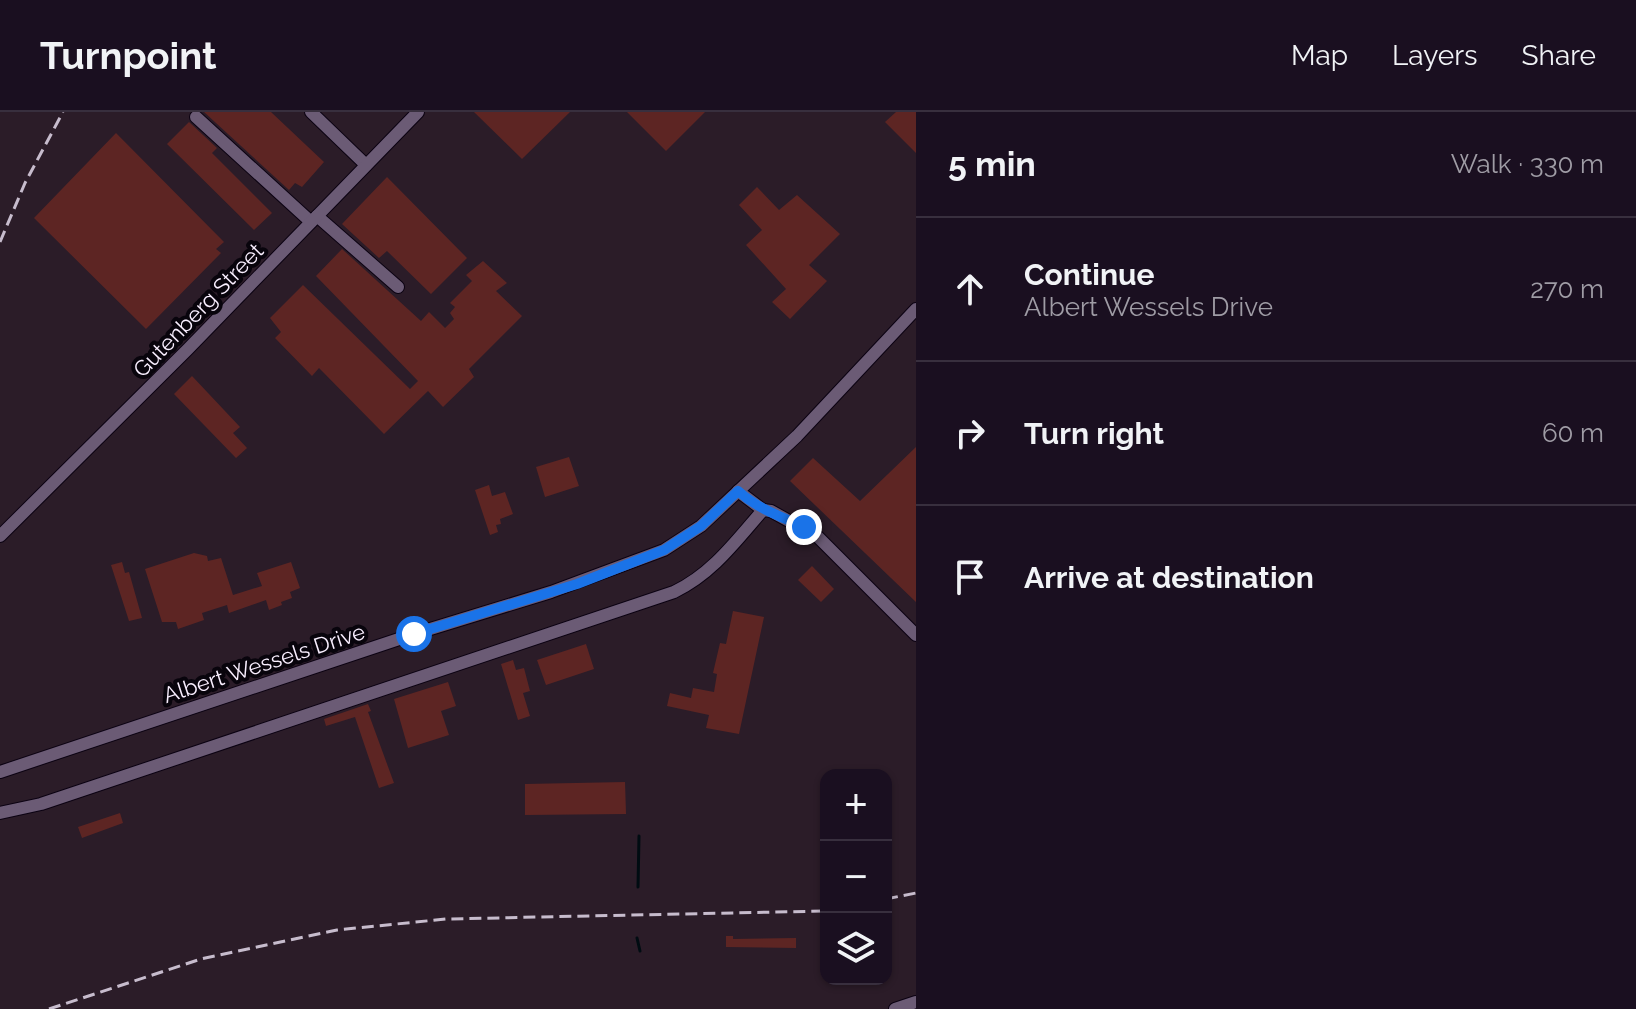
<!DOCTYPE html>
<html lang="en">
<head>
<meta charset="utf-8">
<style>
  :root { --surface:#1a0f20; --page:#271d2d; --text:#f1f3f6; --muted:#9f9ca5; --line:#382f3e }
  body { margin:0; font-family:Raleway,sans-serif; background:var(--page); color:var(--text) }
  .controls { position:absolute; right:24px; bottom:24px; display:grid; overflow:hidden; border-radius:16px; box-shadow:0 2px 6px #0004 }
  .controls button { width:72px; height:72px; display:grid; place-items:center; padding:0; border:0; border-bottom:2px solid var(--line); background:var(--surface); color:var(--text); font:40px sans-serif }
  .stop { position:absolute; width:24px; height:24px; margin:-18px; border:6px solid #1a73e8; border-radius:50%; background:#fff }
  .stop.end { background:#1a73e8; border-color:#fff; box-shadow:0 2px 8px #0008 }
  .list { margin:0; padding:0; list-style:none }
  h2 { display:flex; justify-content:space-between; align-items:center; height:104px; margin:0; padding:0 32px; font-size:34px }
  h2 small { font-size:26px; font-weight:400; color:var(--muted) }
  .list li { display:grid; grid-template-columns:52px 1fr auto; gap:24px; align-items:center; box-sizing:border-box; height:144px; padding:0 32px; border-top:2px solid var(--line) }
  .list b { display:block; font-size:30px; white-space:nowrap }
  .list p { margin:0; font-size:26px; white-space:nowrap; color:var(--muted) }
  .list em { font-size:26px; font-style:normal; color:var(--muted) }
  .icon { flex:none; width:44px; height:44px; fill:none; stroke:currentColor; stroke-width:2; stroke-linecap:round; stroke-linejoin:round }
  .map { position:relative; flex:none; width:916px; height:897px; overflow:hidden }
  header { display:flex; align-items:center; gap:48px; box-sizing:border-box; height:112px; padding:0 40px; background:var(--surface); border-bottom:2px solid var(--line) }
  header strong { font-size:38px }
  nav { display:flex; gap:44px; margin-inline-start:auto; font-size:28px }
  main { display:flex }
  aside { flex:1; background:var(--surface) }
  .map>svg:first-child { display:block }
  .industrial { fill:#2b1c28; fill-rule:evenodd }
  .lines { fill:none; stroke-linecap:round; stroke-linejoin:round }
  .stream { stroke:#000c12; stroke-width:3 }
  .building { fill:#5d2523 }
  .minor-casing { stroke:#0b0212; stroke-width:14 }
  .minor { stroke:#6b5b75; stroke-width:12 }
  .rail { stroke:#c7bccd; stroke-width:3; stroke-dasharray:12 6; stroke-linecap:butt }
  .route { stroke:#1a73e8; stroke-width:10 }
  .labels { text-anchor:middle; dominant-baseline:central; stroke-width:8; stroke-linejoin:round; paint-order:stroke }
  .street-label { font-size:22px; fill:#f9efff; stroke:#08040c }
</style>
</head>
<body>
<header>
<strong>Turnpoint</strong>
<nav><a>Map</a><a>Layers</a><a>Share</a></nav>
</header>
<main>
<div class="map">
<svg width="916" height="897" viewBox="0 0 916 897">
  <rect width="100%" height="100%" fill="#22142a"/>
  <!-- industrial -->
  <path class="industrial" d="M0 0H916V897H0ZM826 663H886V867H826Z"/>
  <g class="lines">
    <!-- stream -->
    <g class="stream">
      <path d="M638 775 639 724"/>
      <path d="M637 826 640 839"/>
    </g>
  </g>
  <!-- building -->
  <g class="building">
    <path d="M204 0H271L324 50 302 75 295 71 289 78Z"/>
    <path d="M474 0H570L522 47Z"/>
    <path d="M627 0H705L666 39Z"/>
    <path d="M896 0H916V41L885 10Z"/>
    <path d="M189 10 217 36 212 41 272 101 254 118 167 32Z"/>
    <path d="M116 21 224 130 216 137 221 141 146 217 34 106Z"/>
    <path d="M387 65 467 146 431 182 387 139 379 146 342 112Z"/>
    <path d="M757 75 779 98 797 83 840 122 809 153 827 169 790 207 772 190 786 177 746 133 762 118 739 93Z"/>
    <path d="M342 137 421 209 429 200 445 216 454 207 450 201 455 195 450 191 472 169 466 163 483 149 507 171 496 179 522 204 469 257 474 265 443 295 428 279 384 322 319 256 312 264 275 226 281 220 270 206 303 173 410 277 418 269 316 164Z"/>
    <path d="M192 264 240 315 233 321 247 336 236 346 174 282Z"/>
    <path d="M916 335V490L790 369 813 346 860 389Z"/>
    <path d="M569 345 579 374 545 385 536 355Z"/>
    <path d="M489 373 492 384 505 380 513 402 500 407 501 412 496 413 498 420 490 423 475 378Z"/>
    <path d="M194 441 207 444 208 449 221 446 233 483 262 474 257 461 291 450 300 476 290 480 292 486 281 490 282 493 269 498 266 488 229 501 227 493 202 501 204 508 178 517 176 510H162L145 457Z"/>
    <path d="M122 450 125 461 129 460 142 506 129 509 111 453Z"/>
    <path d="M812 454 834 477 821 490 798 468Z"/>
    <path d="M733 499 764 505 739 622 706 616 709 603 667 594 670 581 691 586 693 576 714 580 717 562 713 561 720 531 726 532Z"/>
    <path d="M586 532 594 557 546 573 537 548Z"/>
    <path d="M513 548 516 558 524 556 530 579 523 581 530 604 518 608 501 552Z"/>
    <path d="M448 570 456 594 441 599 449 623 408 636 394 587Z"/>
    <path d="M368 592 371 599 368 600 394 671 379 676 355 605 326 614 324 607Z"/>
    <path d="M625 670 626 702 525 703V672Z"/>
    <path d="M120 701 123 711 82 726 78 715Z"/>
    <path d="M726 824H733V827L796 826V836L726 835Z"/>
  </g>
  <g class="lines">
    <defs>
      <g id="minor">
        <path d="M311 0 366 53"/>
        <path d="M196 5 311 110"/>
        <path d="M317 104 398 175"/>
        <path d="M738 379 763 398 771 399 818 425 916 523"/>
        <path d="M0 424 188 237 418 0"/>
        <path d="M0 660 414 522 551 480 664 438 701 414 797 324 916 197"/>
        <path d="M0 701 41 692 674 480C712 462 736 429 763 398"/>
        <path d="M895 897 916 890"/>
      </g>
    </defs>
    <!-- minor casing -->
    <use href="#minor" class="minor-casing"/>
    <!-- minor -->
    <use href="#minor" class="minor"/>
    <!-- rail -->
    <g class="rail">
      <path d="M0 130 25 71 63 0"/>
      <path d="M886 787 916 781"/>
      <path d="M49 897 201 847 337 818 446 807 826 799"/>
    </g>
  </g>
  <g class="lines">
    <!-- route -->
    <path class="route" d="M414 522 577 472 664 438 701 414 738 379C758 397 780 404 804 415"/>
  </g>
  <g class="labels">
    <!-- street labels -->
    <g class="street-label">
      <text transform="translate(198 198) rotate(-46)">Gutenberg Street</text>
      <text transform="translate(264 551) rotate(-18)">Albert Wessels Drive</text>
    </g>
  </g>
</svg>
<div class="controls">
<button>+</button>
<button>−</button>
<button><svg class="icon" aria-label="layers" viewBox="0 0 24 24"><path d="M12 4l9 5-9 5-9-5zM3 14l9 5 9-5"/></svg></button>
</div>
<div class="stop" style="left:414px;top:522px"></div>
<div class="stop end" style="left:804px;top:415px"></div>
</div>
<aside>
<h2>5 min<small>Walk · 330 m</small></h2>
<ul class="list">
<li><svg class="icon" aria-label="ahead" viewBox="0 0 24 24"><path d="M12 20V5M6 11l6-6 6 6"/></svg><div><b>Continue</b><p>Albert Wessels Drive</p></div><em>270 m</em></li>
<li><svg class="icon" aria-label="right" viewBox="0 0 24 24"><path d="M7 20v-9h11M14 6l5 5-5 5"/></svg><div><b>Turn right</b></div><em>60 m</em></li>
<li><svg class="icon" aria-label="arrive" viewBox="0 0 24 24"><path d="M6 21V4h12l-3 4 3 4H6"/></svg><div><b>Arrive at destination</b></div></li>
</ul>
</aside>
</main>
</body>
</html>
